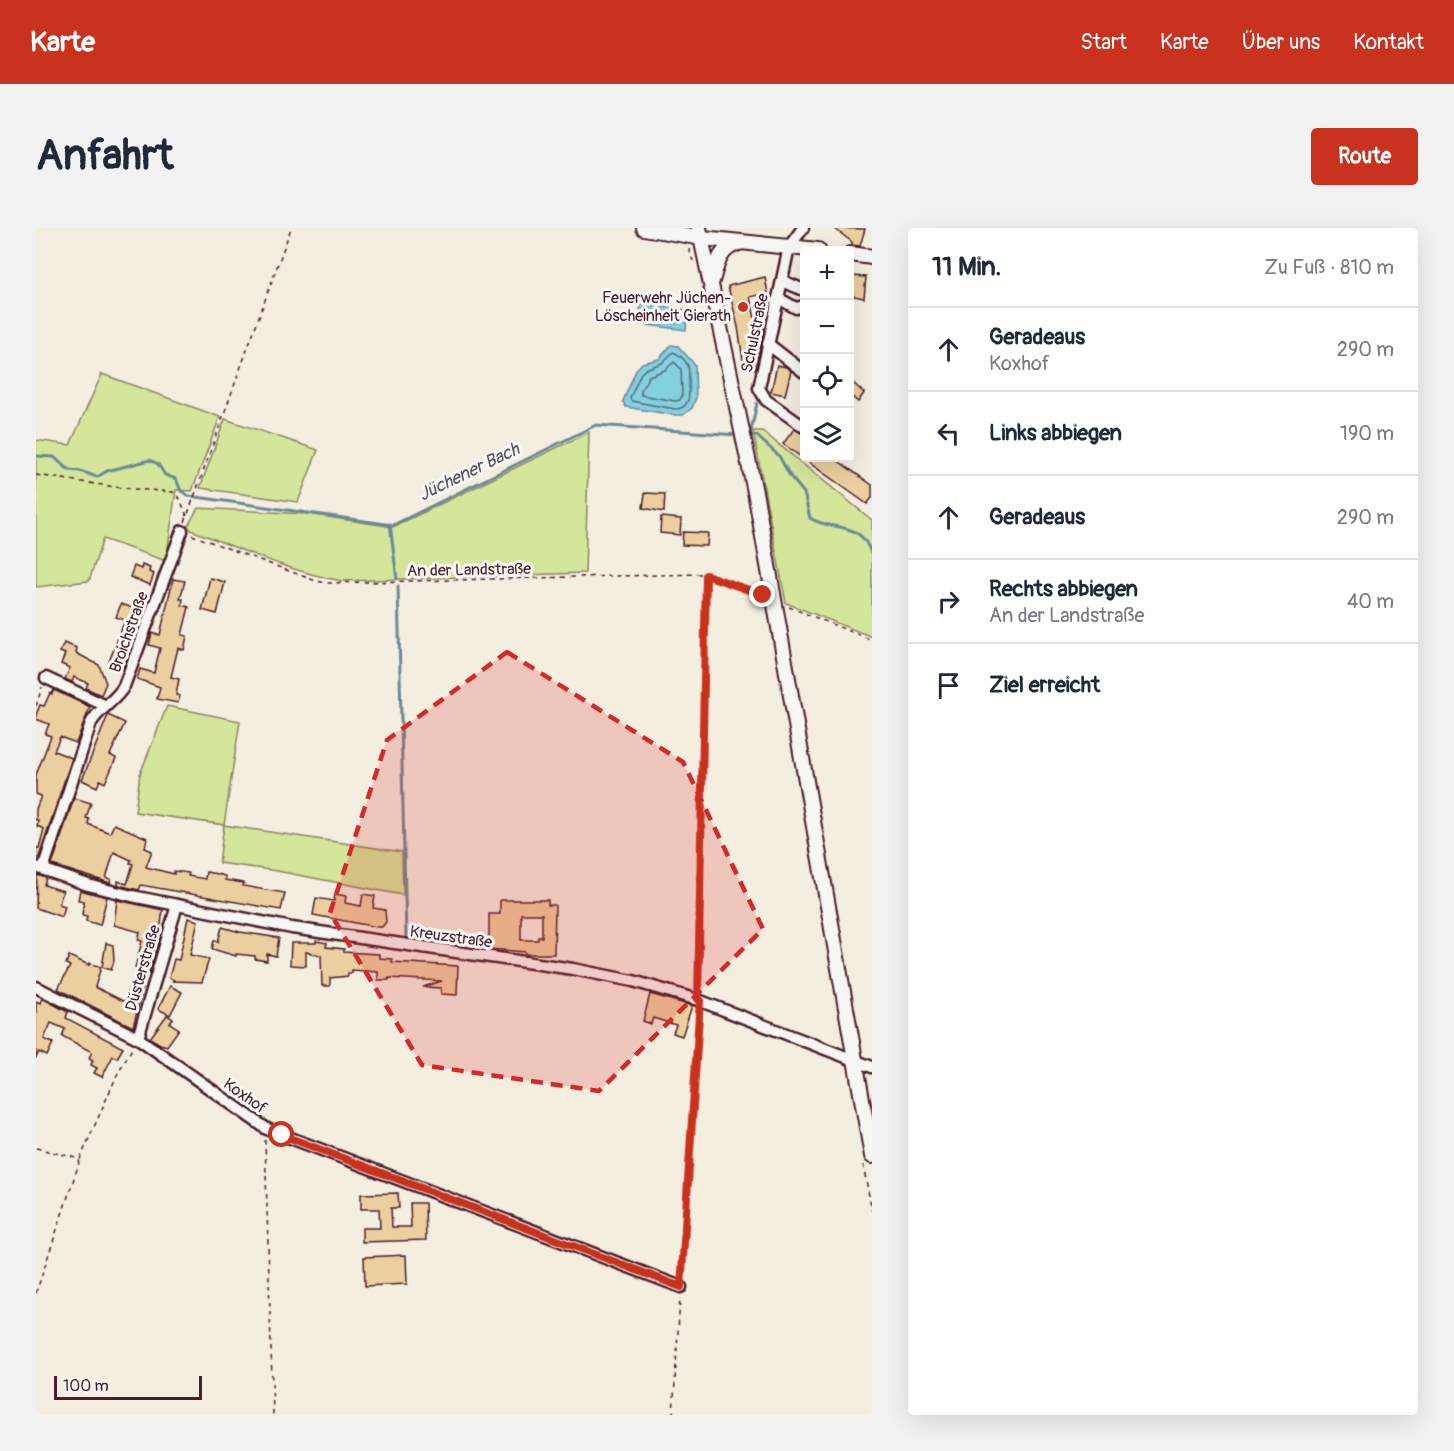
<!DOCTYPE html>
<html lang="de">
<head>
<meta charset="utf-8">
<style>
  :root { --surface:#fff; --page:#f2f2f3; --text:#1f2937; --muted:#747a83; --line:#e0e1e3; --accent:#c8321e }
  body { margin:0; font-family:Pangolin,sans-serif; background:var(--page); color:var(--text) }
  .controls { position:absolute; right:18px; top:18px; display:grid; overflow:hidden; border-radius:6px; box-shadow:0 6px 24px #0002 }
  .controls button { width:54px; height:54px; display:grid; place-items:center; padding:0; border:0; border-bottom:2px solid var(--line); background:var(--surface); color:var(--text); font:30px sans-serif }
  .scale { position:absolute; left:18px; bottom:15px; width:148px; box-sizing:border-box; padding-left:6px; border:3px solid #4a1f2b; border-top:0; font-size:16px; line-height:21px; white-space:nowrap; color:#4a1f2b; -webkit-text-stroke:4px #f6f6f2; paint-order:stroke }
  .stop { position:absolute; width:18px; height:18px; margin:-14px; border:4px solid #c8321e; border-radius:50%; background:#fff }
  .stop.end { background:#c8321e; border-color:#fff; box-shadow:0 2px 6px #0008 }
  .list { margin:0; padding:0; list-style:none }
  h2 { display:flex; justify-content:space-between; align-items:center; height:78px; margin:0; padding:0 24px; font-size:26px }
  h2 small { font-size:20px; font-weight:400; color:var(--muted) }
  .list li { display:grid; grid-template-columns:39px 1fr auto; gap:18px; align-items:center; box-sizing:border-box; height:84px; padding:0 24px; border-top:2px solid var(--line) }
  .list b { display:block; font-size:22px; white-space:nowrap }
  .list p { margin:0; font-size:20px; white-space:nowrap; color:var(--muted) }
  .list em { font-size:20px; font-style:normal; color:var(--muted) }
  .icon { flex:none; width:33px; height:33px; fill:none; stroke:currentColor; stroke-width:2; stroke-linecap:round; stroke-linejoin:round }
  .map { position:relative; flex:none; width:836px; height:1187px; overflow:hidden; border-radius:6px }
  header { display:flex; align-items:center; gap:36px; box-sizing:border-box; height:84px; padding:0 30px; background:var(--accent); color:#fff }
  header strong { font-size:28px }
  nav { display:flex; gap:33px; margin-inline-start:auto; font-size:21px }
  .intro { display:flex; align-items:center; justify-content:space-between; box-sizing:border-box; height:144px; padding:0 36px }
  h1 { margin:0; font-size:42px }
  .button { padding:15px 27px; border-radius:6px; background:var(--accent); color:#fff; font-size:21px; font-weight:700 }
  main { display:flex; gap:36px; padding:0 36px }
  aside { flex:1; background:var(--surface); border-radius:6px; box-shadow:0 6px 24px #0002 }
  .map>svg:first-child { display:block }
  .green { fill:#d3e69a; stroke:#8e8262; stroke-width:1.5 }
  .water { fill:#82d0e0; stroke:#6c8998; stroke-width:1.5 }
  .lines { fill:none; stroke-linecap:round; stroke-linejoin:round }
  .shore { stroke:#606673; stroke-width:1.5 }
  .stream { stroke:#6c8998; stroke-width:3 }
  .building { fill:#ebcf9f; stroke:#4a1f2b; stroke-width:1.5; fill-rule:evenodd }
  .minor-casing { stroke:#4a1f2b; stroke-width:15 }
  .major-casing { stroke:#4a1f2b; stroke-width:18 }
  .path { stroke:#4a1f2b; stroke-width:1.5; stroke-dasharray:4.5 4.5; stroke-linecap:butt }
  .minor { stroke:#f6f6f2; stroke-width:10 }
  .major { stroke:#f6f6f2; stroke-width:14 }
  .route { stroke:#c8321e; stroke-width:8 }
  .marked { fill:#d62828; fill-opacity:0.2; stroke:#d62828; stroke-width:4.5; stroke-dasharray:12 8; stroke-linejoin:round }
  .poi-dot { fill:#c8321e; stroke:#f6f6f2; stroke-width:2 }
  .labels { text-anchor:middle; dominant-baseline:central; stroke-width:6; stroke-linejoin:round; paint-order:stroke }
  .poi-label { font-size:16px; fill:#4a1f2b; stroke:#f6f6f2; text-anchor:end }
  .street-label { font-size:16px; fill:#4a1f2b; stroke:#f6f6f2 }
  .water-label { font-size:18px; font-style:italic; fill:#5b5461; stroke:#f6f6f2 }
</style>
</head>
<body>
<header>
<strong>Karte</strong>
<nav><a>Start</a><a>Karte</a><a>Über uns</a><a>Kontakt</a></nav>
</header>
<div class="intro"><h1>Anfahrt</h1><a class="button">Route</a></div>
<main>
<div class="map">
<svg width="836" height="1187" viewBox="0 0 836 1187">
  <rect width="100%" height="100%" fill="#f4eee1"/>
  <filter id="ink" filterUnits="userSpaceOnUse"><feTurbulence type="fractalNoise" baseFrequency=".0167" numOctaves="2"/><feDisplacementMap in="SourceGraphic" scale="12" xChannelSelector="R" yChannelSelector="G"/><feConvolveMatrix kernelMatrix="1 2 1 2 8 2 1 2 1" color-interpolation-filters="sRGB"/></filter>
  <g filter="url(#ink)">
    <!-- green -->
    <g class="green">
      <path d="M66 146 184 189 156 263 140 262 130 333 67 311 53 353 0 359V212L34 217Z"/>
      <path d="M189 191 282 222 262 274 164 260Z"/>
      <path d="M717 203H726L836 292V409L750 375Z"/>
      <path d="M553 204 549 345 306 353C254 344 205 321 155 302L152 298 162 280 272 286 357 299Z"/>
      <path d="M131 478 204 493 188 597 366 624 367 667 241 643 183 635 188 597 99 584 104 546Z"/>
    </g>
    <!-- water -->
    <g class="water">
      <path d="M605 76 652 82 650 102 603 96Z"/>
      <path d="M635 117 642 118 659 137 660 170 656 180 647 187H638L590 179 587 173 600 142 606 135 623 131Z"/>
    </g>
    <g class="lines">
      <!-- shore -->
      <g class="shore">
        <path d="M613 83 643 87 645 93 642 95 612 91 610 86Z"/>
        <path d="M637 124C642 126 648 131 651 136 654 141 652 146 653 151 653 163 656 181 639 181L595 173 594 170 605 145 610 141 626 135Z"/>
        <path d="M638 134 645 141 646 167 644 172 639 173 605 167V162L613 148 629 142Z"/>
      </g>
      <!-- stream -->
      <g class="stream">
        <path d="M711 207 721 208 743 228 754 248 768 265 774 290C797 305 825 290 836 328"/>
        <path d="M714 208 721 175"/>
        <path d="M0 228 18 229 33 242 44 243 61 249 71 243 114 232 122 236 129 247 140 251 145 263 153 268 357 297 560 197 701 207"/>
        <path d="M354 296 361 351"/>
        <path d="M362 358 370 712"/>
      </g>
    </g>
    <!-- building -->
    <g class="building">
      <path d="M798 0 829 1 824 18 816 17V14Z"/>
      <path d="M816 48 830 49 828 70 813 67V50L816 51Z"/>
      <path d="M729 49 732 65 714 69 719 90 722 89 725 103 728 98 719 141 708 139 702 99 692 58Z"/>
      <path d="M741 137 750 139 755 143 749 167 735 164Z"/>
      <path d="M813 151 828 165 822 174 813 166Z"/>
      <path d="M758 201 768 206V230H798L836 257V270L831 276 747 216Z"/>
      <path d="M609 265 629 266 628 284 607 280Z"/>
      <path d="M625 289 645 291 644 307 624 305Z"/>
      <path d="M647 304 672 305 671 318 646 317Z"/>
      <path d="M106 337 114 340 113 344 118 346 114 357 94 349 98 338 105 341Z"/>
      <path d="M174 350 189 354 181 386 166 382Z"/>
      <path d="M137 351 149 353 144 371H147L146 377 153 379 146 407 151 408 148 422 142 420 135 449 143 451 140 467 144 468 142 475 121 471 124 459 101 451 104 441 118 445 124 420 113 417 116 405 124 407Z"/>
      <path d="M85 376 103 382 94 405 99 406 86 441 72 436 89 392 80 389Z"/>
      <path d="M28 415 41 420 40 425 63 437 70 455 65 467 50 460 52 455 38 449 36 454 29 451 34 440 25 436 29 426 24 424Z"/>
      <path d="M18 462 54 479 40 515 24 509 18 523 36 530 3 629 0 631V620H3L8 601 1 598 2 592H0V581L5 568 0 566V547L15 508 9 506 13 496 0 491V487L4 477 8 478 14 465 16 466Z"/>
      <path d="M72 487 89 495 74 527 80 530 74 544 69 555 64 552 61 559 46 552Z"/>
      <path d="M38 570 55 575 50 590 53 591 52 596 74 605 78 596 111 610 109 620 116 623 110 639 138 646V643L153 645 152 648 169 651 170 644 181 646 189 648V652L208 655 207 658 249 665 245 682 105 657 103 662 82 657V653L91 656 97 636 94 635 95 632 78 624 70 650 75 651 74 655 16 637Z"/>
      <path d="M1 647 10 650 8 657 27 663 23 676 29 678 26 689 0 680Z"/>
      <path d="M44 662 71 669 64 697 50 693 51 688 46 687 48 673 42 672Z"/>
      <path d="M299 666 310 668 309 675 325 678 327 666 339 668 337 680 349 682 350 694 346 699H341L277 687 280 670 298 673Z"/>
      <path d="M81 672 127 682 122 716 113 744 99 740 106 713 102 712 104 704 78 697Z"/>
      <path d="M464 672H512V677H519L518 726H489V724L453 721V686H464ZM485 686H506V709H502V712H485Z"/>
      <path d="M152 690 162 693 154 727 173 731 166 754 137 753 138 752 133 750 138 731 143 732Z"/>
      <path d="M186 699 204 704 243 710 240 728 231 726V733L219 731V728L200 726V728L176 721 178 712 182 714Z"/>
      <path d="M280 713 291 715 290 719 308 721V724L343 726V730L356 731V734L422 738 421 767 405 766V760L387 759 406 753 353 750V752H342V744L316 742V745H312V748L294 750V758H286L285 727 270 724V738L254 737 255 715H280Z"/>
      <path d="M70 715 77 717 78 733 75 742 66 739Z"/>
      <path d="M33 728 53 737V735L65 739 59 759 89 774 94 756 107 759 97 799 22 761 34 738 30 736Z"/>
      <path d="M134 758 146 764 134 787 122 781Z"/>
      <path d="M614 766 656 778 646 808 637 805 640 797 617 790 615 796 607 793Z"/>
      <path d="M6 770 32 784 30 790 87 820 81 830 77 828 66 849 58 845 61 840 55 837 57 832 53 830 56 824 26 808 29 801 15 795 8 811 17 815 11 828 3 824 0 830V773L4 775Z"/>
      <path d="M131 787 137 791 134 795 143 801 131 818 124 816 114 810Z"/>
      <path d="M362 965 363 980H355L356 999H375L374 975H389L390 1012 326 1014V1000H344L343 981H325V966Z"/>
      <path d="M370 1027 371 1056 329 1058 328 1029Z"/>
    </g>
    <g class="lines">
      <defs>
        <g id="minor">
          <path d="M767 0 753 19 723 160 730 172 768 199"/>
          <path d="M746 53 768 62"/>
          <path d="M742 70 760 80 768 78"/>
          <path d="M732 116 768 144"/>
          <path d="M10 450 70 478"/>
          <path d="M0 639 52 657 96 668 256 700 537 741 597 753 662 772 836 839"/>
          <path d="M7 641 55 495C63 480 80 473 88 458L146 303"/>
          <path d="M0 759 102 810 231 901 645 1059"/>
          <path d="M102 810 141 677"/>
        </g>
        <g id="major">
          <path d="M608 0 666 10 782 22"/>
          <path d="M663 0 720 269 836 928"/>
          <path d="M814 26 836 29"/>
          <path d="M676 53C681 35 684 20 703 15"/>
        </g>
      </defs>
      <!-- minor casing -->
      <use href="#minor" class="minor-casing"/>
      <!-- major casing -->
      <use href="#major" class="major-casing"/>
      <!-- path -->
      <g class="path">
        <path d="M653 21 657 33"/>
        <path d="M0 247 86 260 137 264 144 271 151 288"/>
        <path d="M149 294 255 0"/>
        <path d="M156 307 280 353 292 355 665 346 671 347 724 366"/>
        <path d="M753 379 836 412"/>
        <path d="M0 478 6 459"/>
        <path d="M662 762 671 347"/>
        <path d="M229 912 237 1187"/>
        <path d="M0 920 44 931 81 847 97 819"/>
        <path d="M827 937 836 983"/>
        <path d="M646 1047 664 785"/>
        <path d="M0 1065 44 932"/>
        <path d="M637 1187 644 1070"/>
      </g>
      <!-- minor -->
      <use href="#minor" class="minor"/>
      <!-- major -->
      <use href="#major" class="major"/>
    </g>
  </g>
  <g class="lines" filter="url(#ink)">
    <!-- route -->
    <path class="route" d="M246 907 645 1059 664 772H662L670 347 727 367"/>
  </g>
  <!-- marked area -->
  <path class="marked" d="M471 424 647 534 727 701 563 863 386 837 294 685 351 512Z"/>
  <!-- markers -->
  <circle class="poi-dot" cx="707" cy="79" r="6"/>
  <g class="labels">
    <!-- poi labels -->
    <g class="poi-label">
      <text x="695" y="70">Feuerwehr Jüchen-<tspan x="695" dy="18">Löscheinheit Gierath</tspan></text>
    </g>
    <!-- street labels -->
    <g class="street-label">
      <text transform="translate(719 105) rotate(-78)">Schulstraße</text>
      <text transform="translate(433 342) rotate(-1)">An der Landstraße</text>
      <text transform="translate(93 404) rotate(-70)">Broichstraße</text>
      <text transform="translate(415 709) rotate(8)">Kreuzstraße</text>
      <text transform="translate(107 740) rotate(-74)">Düsterstraße</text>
      <text transform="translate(209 868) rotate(35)">Koxhof</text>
    </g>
    <!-- water labels -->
    <g class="water-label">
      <text transform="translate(433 244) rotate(-26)">Jüchener Bach</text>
    </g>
  </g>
</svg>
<div class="controls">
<button>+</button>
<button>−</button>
<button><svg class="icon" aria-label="locate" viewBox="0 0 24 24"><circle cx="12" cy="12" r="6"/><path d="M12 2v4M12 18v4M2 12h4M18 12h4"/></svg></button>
<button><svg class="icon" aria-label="layers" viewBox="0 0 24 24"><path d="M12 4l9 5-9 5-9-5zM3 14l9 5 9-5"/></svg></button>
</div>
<div class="scale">100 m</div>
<div class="stop" style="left:246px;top:907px"></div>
<div class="stop end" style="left:727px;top:367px"></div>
</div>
<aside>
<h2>11 Min.<small>Zu Fuß · 810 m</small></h2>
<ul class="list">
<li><svg class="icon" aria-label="ahead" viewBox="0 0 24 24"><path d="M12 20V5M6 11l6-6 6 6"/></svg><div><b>Geradeaus</b><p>Koxhof</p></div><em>290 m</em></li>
<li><svg class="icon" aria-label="left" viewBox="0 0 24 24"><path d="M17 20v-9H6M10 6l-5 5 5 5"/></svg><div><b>Links abbiegen</b></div><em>190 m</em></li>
<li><svg class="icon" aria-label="ahead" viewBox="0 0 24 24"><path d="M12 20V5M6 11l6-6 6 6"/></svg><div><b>Geradeaus</b></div><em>290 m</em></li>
<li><svg class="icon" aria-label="right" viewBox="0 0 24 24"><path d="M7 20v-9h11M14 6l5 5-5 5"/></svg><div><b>Rechts abbiegen</b><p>An der Landstraße</p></div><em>40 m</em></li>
<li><svg class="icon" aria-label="arrive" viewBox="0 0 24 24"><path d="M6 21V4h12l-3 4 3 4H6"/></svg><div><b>Ziel erreicht</b></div></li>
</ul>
</aside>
</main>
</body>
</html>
